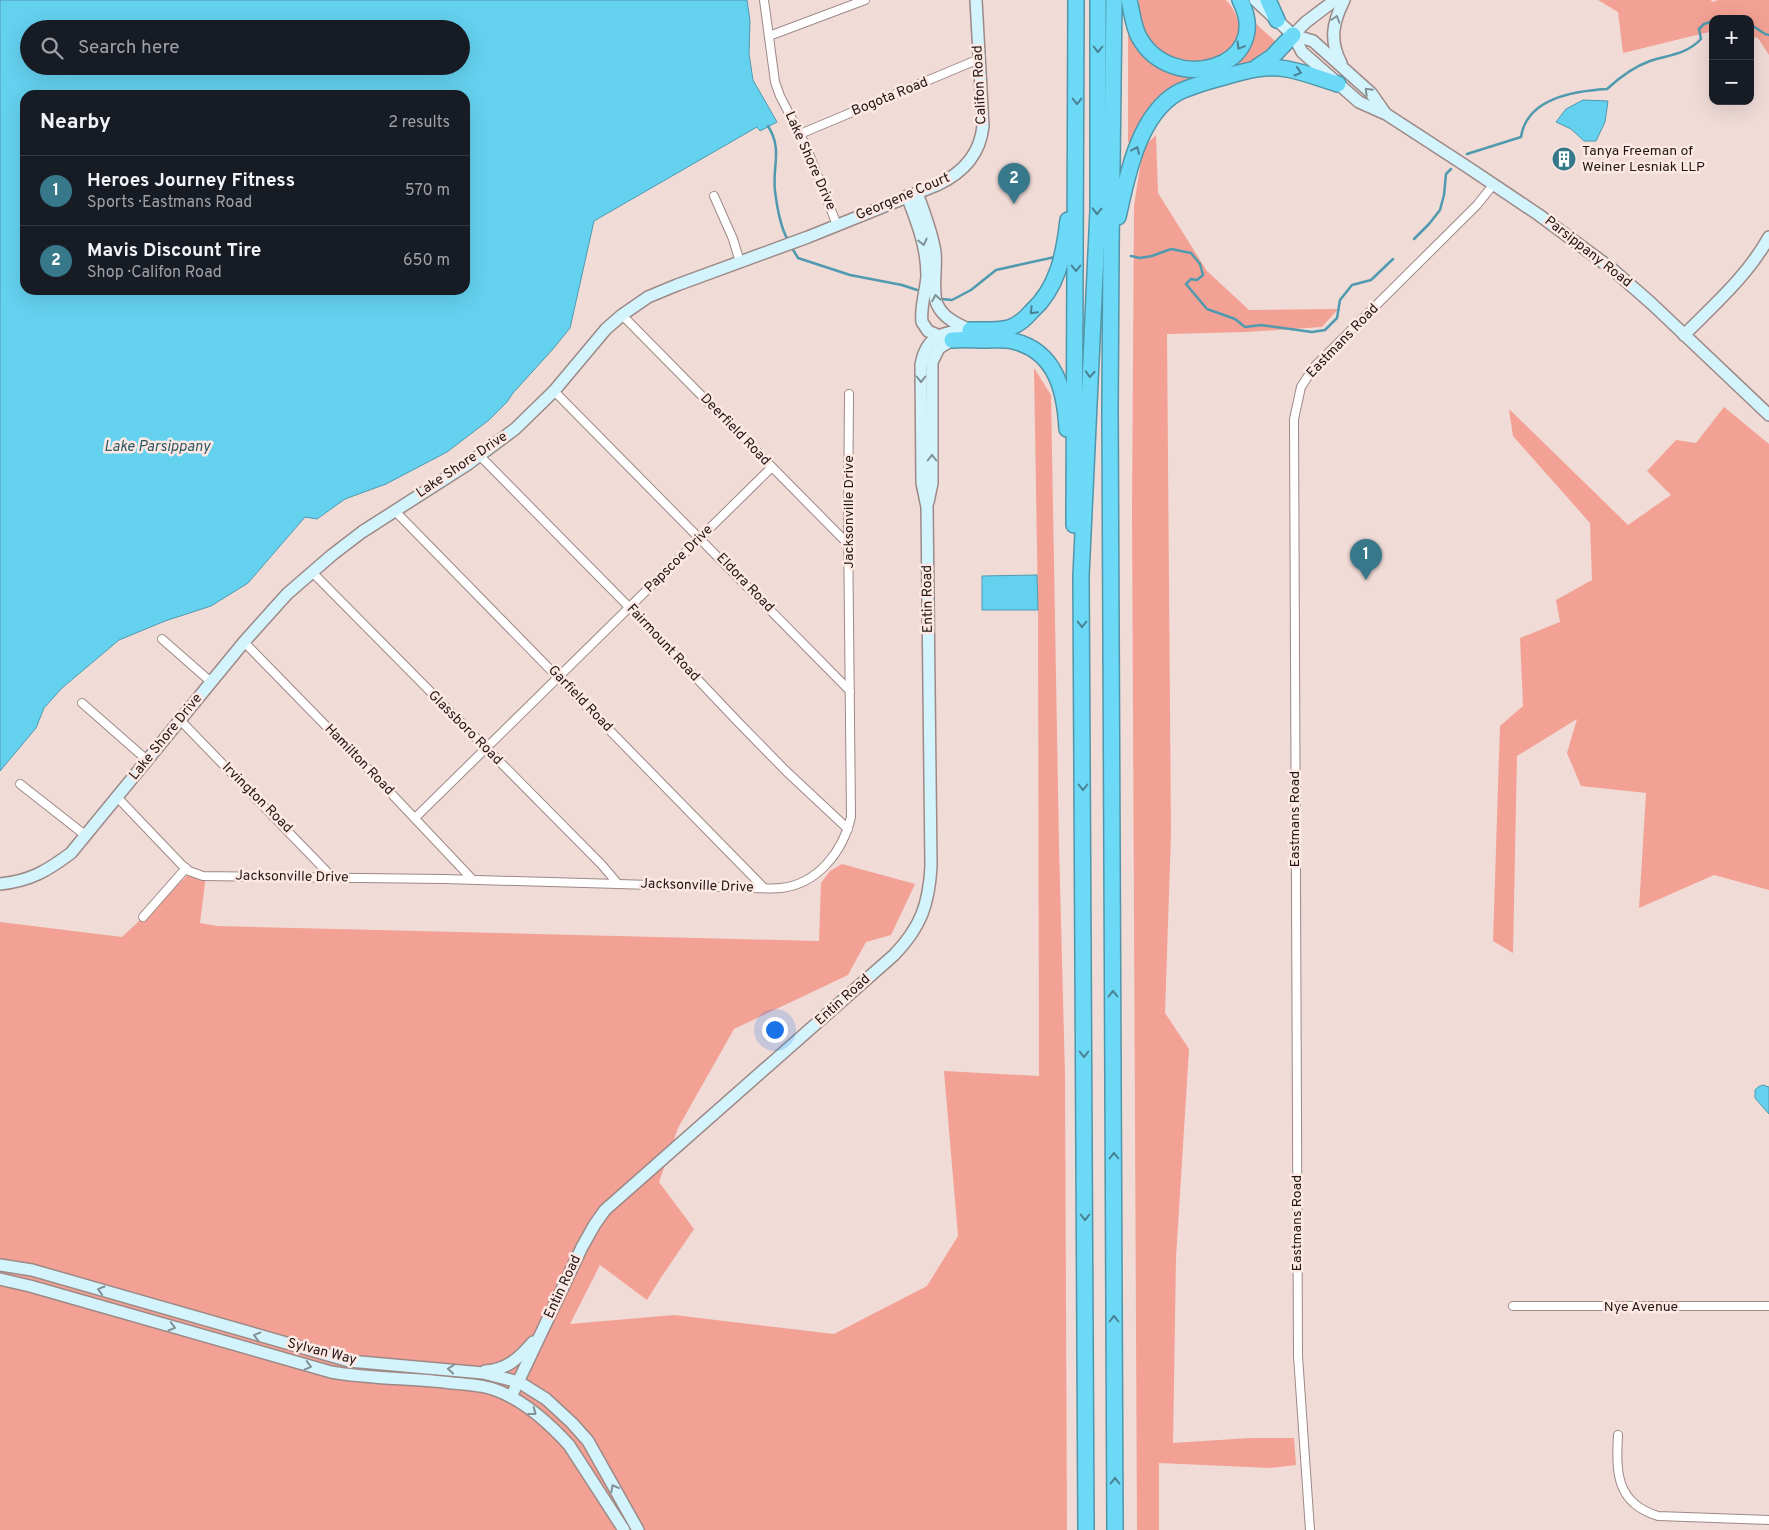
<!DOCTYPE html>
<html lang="en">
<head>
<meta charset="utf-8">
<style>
  :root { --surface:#171b24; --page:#20242c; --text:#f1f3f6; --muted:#9ea1a6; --line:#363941; --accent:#37798b }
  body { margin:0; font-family:Overpass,sans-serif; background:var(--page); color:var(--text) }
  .controls { position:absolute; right:15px; top:15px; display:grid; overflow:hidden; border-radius:10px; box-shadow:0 5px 20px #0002 }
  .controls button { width:45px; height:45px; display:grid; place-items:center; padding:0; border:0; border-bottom:1px solid var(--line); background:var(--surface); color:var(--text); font:25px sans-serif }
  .you { position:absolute; left:774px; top:1029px; width:18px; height:18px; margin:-12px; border:4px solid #fff; border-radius:50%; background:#1a73e8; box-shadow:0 0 0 8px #1a73e833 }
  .badge { display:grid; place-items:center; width:32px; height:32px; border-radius:50%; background:var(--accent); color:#fff; font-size:16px; font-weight:700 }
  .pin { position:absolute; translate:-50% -41px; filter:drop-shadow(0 1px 2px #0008) }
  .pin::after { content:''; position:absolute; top:26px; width:18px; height:15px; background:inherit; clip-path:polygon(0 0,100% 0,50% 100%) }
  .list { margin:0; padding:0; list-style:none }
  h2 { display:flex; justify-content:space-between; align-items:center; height:65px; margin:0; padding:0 20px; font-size:21px }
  h2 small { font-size:16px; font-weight:400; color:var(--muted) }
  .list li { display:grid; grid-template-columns:32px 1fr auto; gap:15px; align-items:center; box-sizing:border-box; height:70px; padding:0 20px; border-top:1px solid var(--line) }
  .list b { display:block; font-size:19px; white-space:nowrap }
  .list p { margin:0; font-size:16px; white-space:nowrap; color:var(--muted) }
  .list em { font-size:16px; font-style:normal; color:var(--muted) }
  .icon { flex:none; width:28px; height:28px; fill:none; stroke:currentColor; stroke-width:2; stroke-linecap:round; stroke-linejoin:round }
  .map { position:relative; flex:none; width:1769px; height:1530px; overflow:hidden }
  .search { position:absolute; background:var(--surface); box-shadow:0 5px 20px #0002; left:20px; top:20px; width:450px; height:55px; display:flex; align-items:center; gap:12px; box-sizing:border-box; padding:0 18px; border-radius:28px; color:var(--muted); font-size:19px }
  .panel { position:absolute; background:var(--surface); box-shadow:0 5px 20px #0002; left:20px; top:90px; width:450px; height:205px; border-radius:15px }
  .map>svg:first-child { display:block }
  .green { fill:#f3a194 }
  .water { fill:#64d1ef; stroke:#4f9aae; fill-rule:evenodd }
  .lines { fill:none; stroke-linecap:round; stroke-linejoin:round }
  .stream { stroke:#4f9aae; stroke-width:2.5 }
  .street-casing { stroke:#9d8986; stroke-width:10 }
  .secondary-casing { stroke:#9d8986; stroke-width:14 }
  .highway-casing { stroke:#5195a9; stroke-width:18 }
  .street { stroke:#fff; stroke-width:8 }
  .secondary { stroke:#d3f4fd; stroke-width:11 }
  .highway { stroke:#6cd9f7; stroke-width:15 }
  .oneway { stroke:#829196 }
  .oneway2 { stroke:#498292 }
  .labels { text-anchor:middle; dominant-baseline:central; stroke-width:5; stroke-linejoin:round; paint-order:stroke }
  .street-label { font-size:14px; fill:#1f1817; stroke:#fee8e4 }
  .poi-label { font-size:14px; fill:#1f1817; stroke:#fee8e4; text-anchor:start }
  .water-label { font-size:15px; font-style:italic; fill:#2a5865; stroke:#fee8e4 }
</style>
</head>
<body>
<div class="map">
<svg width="1769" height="1530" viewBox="0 0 1769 1530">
  <rect width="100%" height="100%" fill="#f0dbd7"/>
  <!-- green -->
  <g class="green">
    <path d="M1139 0H1226C1277 56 1161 97 1139 19 1137 13 1139 6 1139 0Z"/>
    <path d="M1598 0H1711L1712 2 1718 0H1769V55L1758 38 1750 37V19H1713V31L1623 53 1618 12Z"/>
    <path d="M1253 21 1277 43V45L1253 61 1187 83 1131 143 1128 142V28L1147 56 1218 69Z"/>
    <path d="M1156 135 1158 193 1207 271 1249 310 1338 309 1322 327 1246 332 1167 334 1171 834 1165 1013 1189 1049 1176 1257 1173 1443 1250 1438H1294L1296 1465 1270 1468 1159 1463V1530H1137L1132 512 1134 206 1143 148Z"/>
    <path d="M1034 368 1051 395 1059 845 1065 1075 1067 1530H0V922L122 937 190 873 206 875 200 923 218 926 819 941 821 883 830 871 842 864 915 884 891 935 866 942 848 975 734 1029 678 1128 659 1182 694 1229 660 1279 647 1300 600 1265 570 1324 674 1315 834 1334 927 1286 958 1236 944 1071 1039 1076 1038 610Z"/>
    <path d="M1724 407 1769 444V890L1714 875 1639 908 1646 793 1581 786 1567 753 1577 719 1517 756 1513 953 1493 941 1500 726 1523 706 1520 638 1560 622 1556 600 1592 580 1590 523 1513 436 1509 409 1628 525 1671 495 1647 471 1676 440 1696 443Z"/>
  </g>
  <!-- water -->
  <g class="water">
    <path d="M0 0H747L750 21 749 54 753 80 777 122 760 131 757 127 594 221 570 328 553 349 513 393 507 402 489 420 447 452 386 484 345 499 317 519 305 517 248 583 211 606 165 621 119 640 62 688 44 708 36 728 0 771ZM29 29H461V66H29ZM25 95H465V290H25Z"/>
    <path d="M1583 100 1608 101 1605 122 1596 141H1584L1571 129 1556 122 1566 109Z"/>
    <path d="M1037 575 1038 610H982V576Z"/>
    <path d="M1763 1085 1769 1087V1114L1755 1098V1090L1758 1087Z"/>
  </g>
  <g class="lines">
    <!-- stream -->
    <g class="stream">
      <path d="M1726 19H1731"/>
      <path d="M1750 24 1765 34 1769 35"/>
      <path d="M768 126C783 150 772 166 775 191 777 207 780 227 788 240"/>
      <path d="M1467 154 1521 137C1527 98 1574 91 1607 89 1620 77 1633 67 1650 61 1669 55 1687 54 1701 39L1699 29 1704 24 1713 21"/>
      <path d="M1414 239 1429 224 1440 210 1444 195 1446 174 1451 169"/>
      <path d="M792 248 798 258 850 275 902 285 917 290"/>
      <path d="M1131 256 1140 258 1152 256 1171 249 1191 253 1200 264 1203 275 1197 280 1191 279 1186 284 1207 309 1235 319 1245 327 1261 325 1312 332 1325 330 1337 318 1340 300 1352 285 1371 280 1393 259"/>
      <path d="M942 299 952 300 971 290 996 270 1055 257"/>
    </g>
    <defs>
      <g id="street">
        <path d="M764 0 775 82 780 96 806 146 837 225"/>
        <path d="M769 36 865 0"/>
        <path d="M800 134 979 59"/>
        <path d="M714 196 733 239 740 262"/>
        <path d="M622 315 849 545"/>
        <path d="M554 391 850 691"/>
        <path d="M480 456 629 607 739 723 786 771 848 829"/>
        <path d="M395 511 764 888"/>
        <path d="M312 572 602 865 618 884"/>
        <path d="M162 639 211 682"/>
        <path d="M244 642 370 771 472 879"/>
        <path d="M82 703 147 760"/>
        <path d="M180 720 333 878"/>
        <path d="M20 784 85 835"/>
        <path d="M117 797 181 864 189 871 203 876 444 879 753 888C762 888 772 889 781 888 818 884 843 851 851 817L848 525 849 394"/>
        <path d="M415 818 771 468"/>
        <path d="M143 917 186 868"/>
        <path d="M1513 1306H1769"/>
        <path d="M1618 1435C1616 1473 1616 1503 1658 1516L1769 1520"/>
        <path d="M1310 1530 1298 1356 1294 419 1301 387 1314 367 1477 205 1493 185"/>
      </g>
      <g id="secondary">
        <path d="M1255 0 1293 35 1302 52 1359 102 1386 114 1466 166 1539 215 1612 269 1651 303 1769 415"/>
        <path d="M1293 35 1313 41 1371 93 1385 113"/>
        <path d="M1293 35 1306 22 1335 0"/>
        <path d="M1341 63C1329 40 1333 22 1344 0"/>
        <path d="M917 193C924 212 932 232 935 252 937 267 931 295 938 306 944 318 957 324 968 329"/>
        <path d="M907 196C917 222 927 247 927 276 926 291 920 307 922 322L928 331 942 337"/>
        <path d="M1684 335C1715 304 1748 275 1769 237"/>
        <path d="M928 502 932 483V362L939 348 952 340"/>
        <path d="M0 884C30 881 47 871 71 853L244 642 287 594 332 555 362 532 468 464 515 429 554 391 606 329 622 315 648 297 677 285 808 237 937 185C963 173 980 155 983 126L976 0"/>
        <path d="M0 1265 32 1270 349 1361 483 1373 519 1382 546 1399 572 1423 588 1441 638 1530"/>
        <path d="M0 1279 30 1286 331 1372C371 1379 411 1378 452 1383 465 1384 481 1385 493 1389 523 1399 548 1422 569 1445L624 1530"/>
        <path d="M485 1371C507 1370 519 1358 533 1342"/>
        <path d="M511 1397 582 1247 595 1224 605 1210 894 955C921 927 929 904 931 866L927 507 922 483 921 365C926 336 943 331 970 330"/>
      </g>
      <g id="highway">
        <path d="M1114 0 1111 248 1110 409 1115 1530"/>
        <path d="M1129 0C1132 12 1133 26 1139 37 1172 97 1275 67 1240 0"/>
        <path d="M1268 0 1277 20"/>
        <path d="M1257 67 1272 57 1293 35"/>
        <path d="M1118 217C1127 177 1138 116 1177 93 1191 86 1209 81 1224 77 1245 71 1265 65 1287 69 1304 72 1321 79 1338 84"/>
        <path d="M970 330C982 330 997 331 1009 328 1018 325 1025 319 1031 312 1058 288 1064 254 1068 220"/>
        <path d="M952 340C963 339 975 340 986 340 995 340 1005 339 1013 341 1056 351 1065 391 1067 429"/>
        <path d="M1074 525 1076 0"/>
        <path d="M1086 1530 1081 576 1098 210V0"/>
      </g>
    </defs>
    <!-- street casing -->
    <use href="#street" class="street-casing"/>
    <!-- secondary casing -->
    <use href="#secondary" class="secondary-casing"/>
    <!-- highway casing -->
    <use href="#highway" class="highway-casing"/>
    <!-- street -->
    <use href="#street" class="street"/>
    <!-- secondary -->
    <use href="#secondary" class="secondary"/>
    <!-- highway -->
    <use href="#highway" class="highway"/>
  </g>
  <!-- one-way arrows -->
  <defs><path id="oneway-chevron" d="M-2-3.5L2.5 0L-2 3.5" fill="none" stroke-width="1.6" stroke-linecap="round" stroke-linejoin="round" transform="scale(1.25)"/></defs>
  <g class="oneway">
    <use href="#oneway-chevron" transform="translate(1336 19) rotate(-72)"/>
    <use href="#oneway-chevron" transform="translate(1368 91) rotate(-135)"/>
    <use href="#oneway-chevron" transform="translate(923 242) rotate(77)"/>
    <use href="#oneway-chevron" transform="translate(936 298) rotate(-100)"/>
    <use href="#oneway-chevron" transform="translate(921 379) rotate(90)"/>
    <use href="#oneway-chevron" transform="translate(932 458) rotate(-90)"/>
    <use href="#oneway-chevron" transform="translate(101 1290) rotate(-164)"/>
    <use href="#oneway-chevron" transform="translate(172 1327) rotate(16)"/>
    <use href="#oneway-chevron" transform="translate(257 1336) rotate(-165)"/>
    <use href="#oneway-chevron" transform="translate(308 1366) rotate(15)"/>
    <use href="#oneway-chevron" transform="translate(451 1369) rotate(-175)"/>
    <use href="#oneway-chevron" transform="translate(533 1412) rotate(37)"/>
    <use href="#oneway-chevron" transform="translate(614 1488) rotate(-118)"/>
  </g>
  <g class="oneway2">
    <use href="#oneway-chevron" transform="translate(1240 46) rotate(121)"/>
    <use href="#oneway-chevron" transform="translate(1098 49) rotate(90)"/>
    <use href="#oneway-chevron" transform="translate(1298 72) rotate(17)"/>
    <use href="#oneway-chevron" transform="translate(1077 101) rotate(90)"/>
    <use href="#oneway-chevron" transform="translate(1136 150) rotate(-67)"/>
    <use href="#oneway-chevron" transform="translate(1097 211) rotate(91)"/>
    <use href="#oneway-chevron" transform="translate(1076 268) rotate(90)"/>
    <use href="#oneway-chevron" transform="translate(1033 311) rotate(135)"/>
    <use href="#oneway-chevron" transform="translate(1090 374) rotate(93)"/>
    <use href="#oneway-chevron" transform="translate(1082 624) rotate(90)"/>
    <use href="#oneway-chevron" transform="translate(1083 787) rotate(90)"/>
    <use href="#oneway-chevron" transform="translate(1113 994) rotate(-90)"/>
    <use href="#oneway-chevron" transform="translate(1084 1054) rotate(90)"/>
    <use href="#oneway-chevron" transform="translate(1114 1156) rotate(-90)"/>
    <use href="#oneway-chevron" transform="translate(1085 1217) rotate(90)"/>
    <use href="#oneway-chevron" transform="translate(1114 1319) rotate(-90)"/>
    <use href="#oneway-chevron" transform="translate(1115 1481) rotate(-90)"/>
  </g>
  <!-- icons -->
  <defs>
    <symbol id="building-disc" viewBox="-11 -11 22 22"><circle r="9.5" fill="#37798b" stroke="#fee8e4"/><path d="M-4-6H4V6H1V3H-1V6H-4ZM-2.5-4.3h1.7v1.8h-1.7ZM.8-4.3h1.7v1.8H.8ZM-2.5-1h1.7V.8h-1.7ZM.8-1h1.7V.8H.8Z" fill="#fff"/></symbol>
  </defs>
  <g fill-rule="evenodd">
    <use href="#building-disc" x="1550" y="145" width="28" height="28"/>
  </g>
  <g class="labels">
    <!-- street labels -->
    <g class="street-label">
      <text transform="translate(980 85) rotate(-93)">Califon Road</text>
      <text transform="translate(890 97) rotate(-22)">Bogota Road</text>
      <text transform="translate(810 161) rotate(66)">Lake Shore Drive</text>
      <text transform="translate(903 197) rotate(-23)">Georgene Court</text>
      <text transform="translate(1588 252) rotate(38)">Parsippany Road</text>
      <text transform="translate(1343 341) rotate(-46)">Eastmans Road</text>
      <text transform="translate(735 430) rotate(46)">Deerfield Road</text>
      <text transform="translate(462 465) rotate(-34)">Lake Shore Drive</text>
      <text transform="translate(849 512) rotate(-90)">Jacksonville Drive</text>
      <text transform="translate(679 559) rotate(-45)">Papscoe Drive</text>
      <text transform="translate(745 583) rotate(46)">Eldora Road</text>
      <text transform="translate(928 599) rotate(-91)">Entin Road</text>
      <text transform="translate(663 643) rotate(47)">Fairmount Road</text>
      <text transform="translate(580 699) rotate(46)">Garfield Road</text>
      <text transform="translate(465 728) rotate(45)">Glassboro Road</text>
      <text transform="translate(166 737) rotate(-51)">Lake Shore Drive</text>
      <text transform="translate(359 760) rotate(46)">Hamilton Road</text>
      <text transform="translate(257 798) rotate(45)">Irvington Road</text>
      <text transform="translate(1295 819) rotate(-90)">Eastmans Road</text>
      <text transform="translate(292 877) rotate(1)">Jacksonville Drive</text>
      <text transform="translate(697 886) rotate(2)">Jacksonville Drive</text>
      <text transform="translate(843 1000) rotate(-42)">Entin Road</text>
      <text transform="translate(1297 1223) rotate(-90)">Eastmans Road</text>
      <text transform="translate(563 1287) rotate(-65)">Entin Road</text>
      <text x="1641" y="1307">Nye Avenue</text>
      <text transform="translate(322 1352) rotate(14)">Sylvan Way</text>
    </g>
    <!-- poi labels -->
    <g class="poi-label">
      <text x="1582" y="151">Tanya Freeman of<tspan x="1582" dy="16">Weiner Lesniak LLP</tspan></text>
    </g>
    <!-- water labels -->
    <g class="water-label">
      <text x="157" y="447">Lake Parsippany</text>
    </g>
  </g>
</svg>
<div class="controls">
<button>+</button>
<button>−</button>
</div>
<div class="you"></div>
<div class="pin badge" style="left:1366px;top:580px">1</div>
<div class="pin badge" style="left:1014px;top:204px">2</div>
<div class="search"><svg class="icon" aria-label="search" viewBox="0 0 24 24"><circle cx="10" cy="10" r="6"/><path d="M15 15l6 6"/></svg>Search here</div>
<section class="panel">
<h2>Nearby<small>2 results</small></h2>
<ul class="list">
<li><span class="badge">1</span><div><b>Heroes Journey Fitness</b><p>Sports · Eastmans Road</p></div><em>570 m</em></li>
<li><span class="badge">2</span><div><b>Mavis Discount Tire</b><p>Shop · Califon Road</p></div><em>650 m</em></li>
</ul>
</section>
</div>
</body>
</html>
